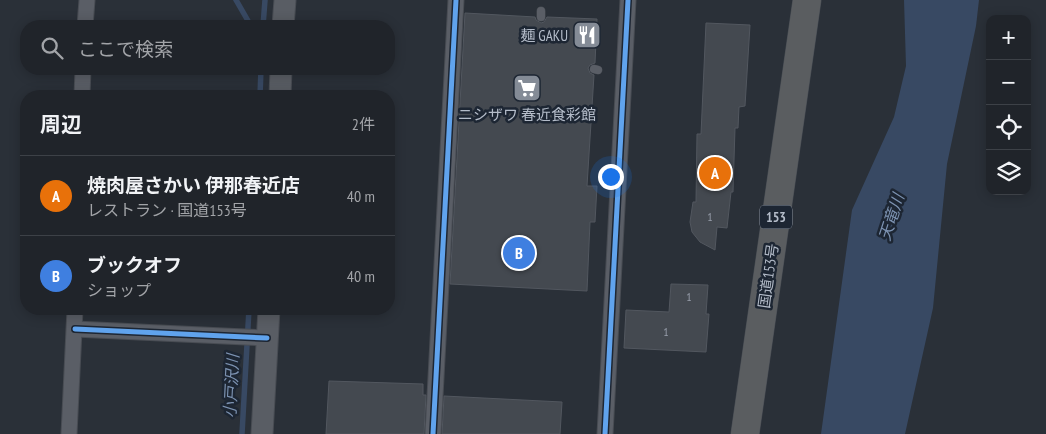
<!DOCTYPE html>
<html lang="ja">
<head>
<meta charset="utf-8">
<style>
  :root { --surface:#20242a; --page:#282c32; --text:#f1f3f6; --muted:#a2a4a8; --line:#3d4147; --accent:#8bbbb9 }
  body { margin:0; font-family:"PT Sans Narrow","Noto Sans JP",sans-serif; background:var(--page); color:var(--text) }
  .controls { position:absolute; right:15px; top:15px; display:grid; overflow:hidden; border-radius:10px; box-shadow:0 2px 12px #0003 }
  .controls button { width:45px; height:45px; display:grid; place-items:center; padding:0; border:0; border-bottom:1px solid var(--line); background:var(--surface); color:var(--text); font:25px sans-serif }
  .you { position:absolute; left:610px; top:176px; width:18px; height:18px; margin:-12px; border:4px solid #fff; border-radius:50%; background:#1a73e8; box-shadow:0 0 0 8px #1a73e833 }
  .badge { display:grid; place-items:center; width:32px; height:32px; border-radius:50%; background:var(--accent); color:#fff; font-size:16px; font-weight:700 }
  .pin { position:absolute; translate:-50% -50%; border:2px solid #fff; box-shadow:0 1px 5px #0006 }
  .list { margin:0; padding:0; list-style:none }
  h2 { display:flex; justify-content:space-between; align-items:center; height:65px; margin:0; padding:0 20px; font-size:21px }
  h2 small { font-size:16px; font-weight:400; color:var(--muted) }
  .list li { display:grid; grid-template-columns:32px 1fr auto; gap:15px; align-items:center; box-sizing:border-box; height:80px; padding:0 20px; border-top:1px solid var(--line) }
  .list b { display:block; font-size:19px; white-space:nowrap }
  .list p { margin:0; font-size:16px; white-space:nowrap; color:var(--muted) }
  .list em { font-size:16px; font-style:normal; color:var(--muted) }
  .icon { flex:none; width:28px; height:28px; fill:none; stroke:currentColor; stroke-width:2; stroke-linecap:round; stroke-linejoin:round }
  .map { position:relative; flex:none; width:1046px; height:434px; overflow:hidden }
  .search { position:absolute; background:var(--surface); box-shadow:0 2px 12px #0003; left:20px; top:20px; width:375px; height:55px; display:flex; align-items:center; gap:12px; box-sizing:border-box; padding:0 18px; border-radius:20px; color:var(--muted); font-size:19px }
  .panel { position:absolute; background:var(--surface); box-shadow:0 2px 12px #0003; left:20px; top:90px; width:375px; height:225px; border-radius:20px }
  .map>svg:first-child { display:block }
  .water { fill:#384963 }
  .lines { fill:none; stroke-linecap:round; stroke-linejoin:round }
  .stream { stroke:#384963; stroke-width:5.5 }
  .building { fill:#444950; stroke:#52575f }
  .lane-casing { stroke:#484c53; stroke-width:9 }
  .street-casing { stroke:#484c53; stroke-width:17 }
  .secondary-casing { stroke:#484c53; stroke-width:23 }
  .highway-casing { stroke:#474c53; stroke-width:29 }
  .lane { stroke:#5a5e66; stroke-width:8 }
  .street { stroke:#5a5e66; stroke-width:15 }
  .secondary { stroke:#595d64; stroke-width:21 }
  .highway { stroke:#5a5d60; stroke-width:28 }
  .cycleway-casing { stroke:#1d2633; stroke-width:8 }
  .cycleway { stroke:#60a3ed; stroke-width:5 }
  .labels { text-anchor:middle; dominant-baseline:central; stroke-width:5; stroke-linejoin:round; paint-order:stroke }
  .number-label { font-size:12px; fill:#989fab }
  .shield { fill:#1d2633; stroke:#878f9c; stroke-width:1 }
  .shield-label { font-size:14px; font-weight:bold; fill:#b4bcc9 }
  .poi-label { font-size:15px; fill:#b4bcc9; stroke:#1d2633; text-anchor:end }
  .street-label { font-size:15px; fill:#b4bcc9; stroke:#1d2633 }
  .water-label { font-size:16px; font-style:italic; fill:#7c92b1; stroke:#1d2633 }
</style>
</head>
<body>
<div class="map">
<svg width="1046" height="434" viewBox="0 0 1046 434">
  <rect width="100%" height="100%" fill="#2a3038"/>
  <!-- water -->
  <path class="water" d="M904 0H979L976 26 947 164 933 308 905 434H821L852 210 894 117 906 66Z"/>
  <g class="lines">
    <!-- stream -->
    <g class="stream">
      <path d="M236 0 251 26"/>
      <path d="M263 26 265 0"/>
      <path d="M260 96 261 69"/>
      <path d="M242 434 249 309"/>
    </g>
  </g>
  <!-- building -->
  <g class="building">
    <path d="M465 13 535 17 536 20 541 23 544 22 547 17 597 19 595 63 590 65 588 68 590 73 594 75 587 186H597L595 222H590L587 291 450 284Z"/>
    <path d="M706 23 750 25 745 106 739 107 738 128H735L733 192H731L727 228 717 227 715 250 700 242 692 232 690 222 693 202H696L697 134H701Z"/>
    <path d="M671 284 708 285 706 314H709L706 352 624 348 626 310 669 312Z"/>
    <path d="M329 381 423 384V395H426L424 434H326Z"/>
    <path d="M444 396 562 402 560 434H442Z"/>
  </g>
  <g class="lines">
    <defs>
      <g id="lane">
        <path d="M541 11V17"/>
        <path d="M594 69 598 70"/>
      </g>
      <g id="street">
        <path d="M85 26 87 0"/>
        <path d="M82 96 83 69"/>
        <path d="M75 329 267 338"/>
        <path d="M69 434 75 309"/>
        <path d="M433 434 456 0"/>
        <path d="M605 434 628 0"/>
      </g>
      <g id="secondary">
        <path d="M283 26 285 0"/>
        <path d="M280 96 281 69"/>
        <path d="M262 434 269 309"/>
      </g>
      <path id="highway" d="M745 434 807 0"/>
    </defs>
    <!-- lane casing -->
    <use href="#lane" class="lane-casing"/>
    <!-- street casing -->
    <use href="#street" class="street-casing"/>
    <!-- secondary casing -->
    <use href="#secondary" class="secondary-casing"/>
    <!-- highway casing -->
    <use href="#highway" class="highway-casing"/>
    <!-- lane -->
    <use href="#lane" class="lane"/>
    <!-- street -->
    <use href="#street" class="street"/>
    <!-- secondary -->
    <use href="#secondary" class="secondary"/>
    <!-- highway -->
    <use href="#highway" class="highway"/>
    <defs>
      <g id="cycleway">
        <path d="M75 329 267 338"/>
        <path d="M433 434 456 0"/>
        <path d="M605 434 628 0"/>
      </g>
    </defs>
    <!-- cycleway casing -->
    <use href="#cycleway" class="cycleway-casing"/>
    <!-- cycleway -->
    <use href="#cycleway" class="cycleway"/>
  </g>
  <!-- icons -->
  <defs>
    <symbol id="restaurant-square" viewBox="-11 -11 22 22"><rect x="-9" y="-9" width="18" height="18" rx="4" fill="#848b96" stroke="#1d2633"/><path d="M-5-6h1v4h1v-4h1v4h1v-4h1v5L-1.5 .5V6h-2V.5L-5-1ZM5-6V6H3V1.5H1.5Q1.5-4 5-6Z" fill="#fff"/></symbol>
    <symbol id="supermarket-square" viewBox="-11 -11 22 22"><rect x="-9" y="-9" width="18" height="18" rx="4" fill="#848b96" stroke="#1d2633"/><path d="M-6-5.5h2.5l.6 2H6L4.5 2H-2.5L-4.4-4H-6ZM-1.5 3.2a1.3 1.3 0 1 0 .1 0ZM3 3.2a1.3 1.3 0 1 0 .1 0Z" fill="#fff"/></symbol>
  </defs>
  <g fill-rule="evenodd">
    <use href="#restaurant-square" x="571" y="19" width="32" height="32"/>
    <use href="#supermarket-square" x="511" y="72" width="32" height="32"/>
  </g>
  <g class="labels">
    <!-- number labels -->
    <g class="number-label">
      <text x="710" y="216">1</text>
      <text x="689" y="296">1</text>
      <text x="666" y="331">1</text>
    </g>
    <!-- shield labels -->
    <rect class="shield" x="760" y="205.5" width="32" height="23" rx="4"/>
    <g class="shield-label">
      <text x="776" y="217">153</text>
    </g>
    <!-- poi labels -->
    <g class="poi-label">
      <text x="568" y="35">麺 GAKU</text>
      <text x="527" y="114" text-anchor="middle">ニシザワ 春近食彩館</text>
    </g>
    <!-- street labels -->
    <g class="street-label">
      <text transform="translate(768 276) rotate(-82)">国道153号</text>
    </g>
    <!-- water labels -->
    <g class="water-label">
      <text transform="translate(891 217) rotate(-72)">天竜川</text>
      <text transform="translate(231 386) rotate(-87)">小戸沢川</text>
    </g>
  </g>
</svg>
<div class="controls">
<button>+</button>
<button>−</button>
<button><svg class="icon" aria-label="locate" viewBox="0 0 24 24"><circle cx="12" cy="12" r="6"/><path d="M12 2v4M12 18v4M2 12h4M18 12h4"/></svg></button>
<button><svg class="icon" aria-label="layers" viewBox="0 0 24 24"><path d="M12 4l9 5-9 5-9-5zM3 14l9 5 9-5"/></svg></button>
</div>
<div class="you"></div>
<div class="pin badge" style="left:715px;top:173px;background:#e8710a">A</div>
<div class="pin badge" style="left:519px;top:253px;background:#3f7fe0">B</div>
<div class="search"><svg class="icon" aria-label="search" viewBox="0 0 24 24"><circle cx="10" cy="10" r="6"/><path d="M15 15l6 6"/></svg>ここで検索</div>
<section class="panel">
<h2>周辺<small>2件</small></h2>
<ul class="list">
<li><span class="badge" style="background:#e8710a">A</span><div><b>焼肉屋さかい 伊那春近店</b><p>レストラン · 国道153号</p></div><em>40 m</em></li>
<li><span class="badge" style="background:#3f7fe0">B</span><div><b>ブックオフ</b><p>ショップ</p></div><em>40 m</em></li>
</ul>
</section>
</div>
</body>
</html>
